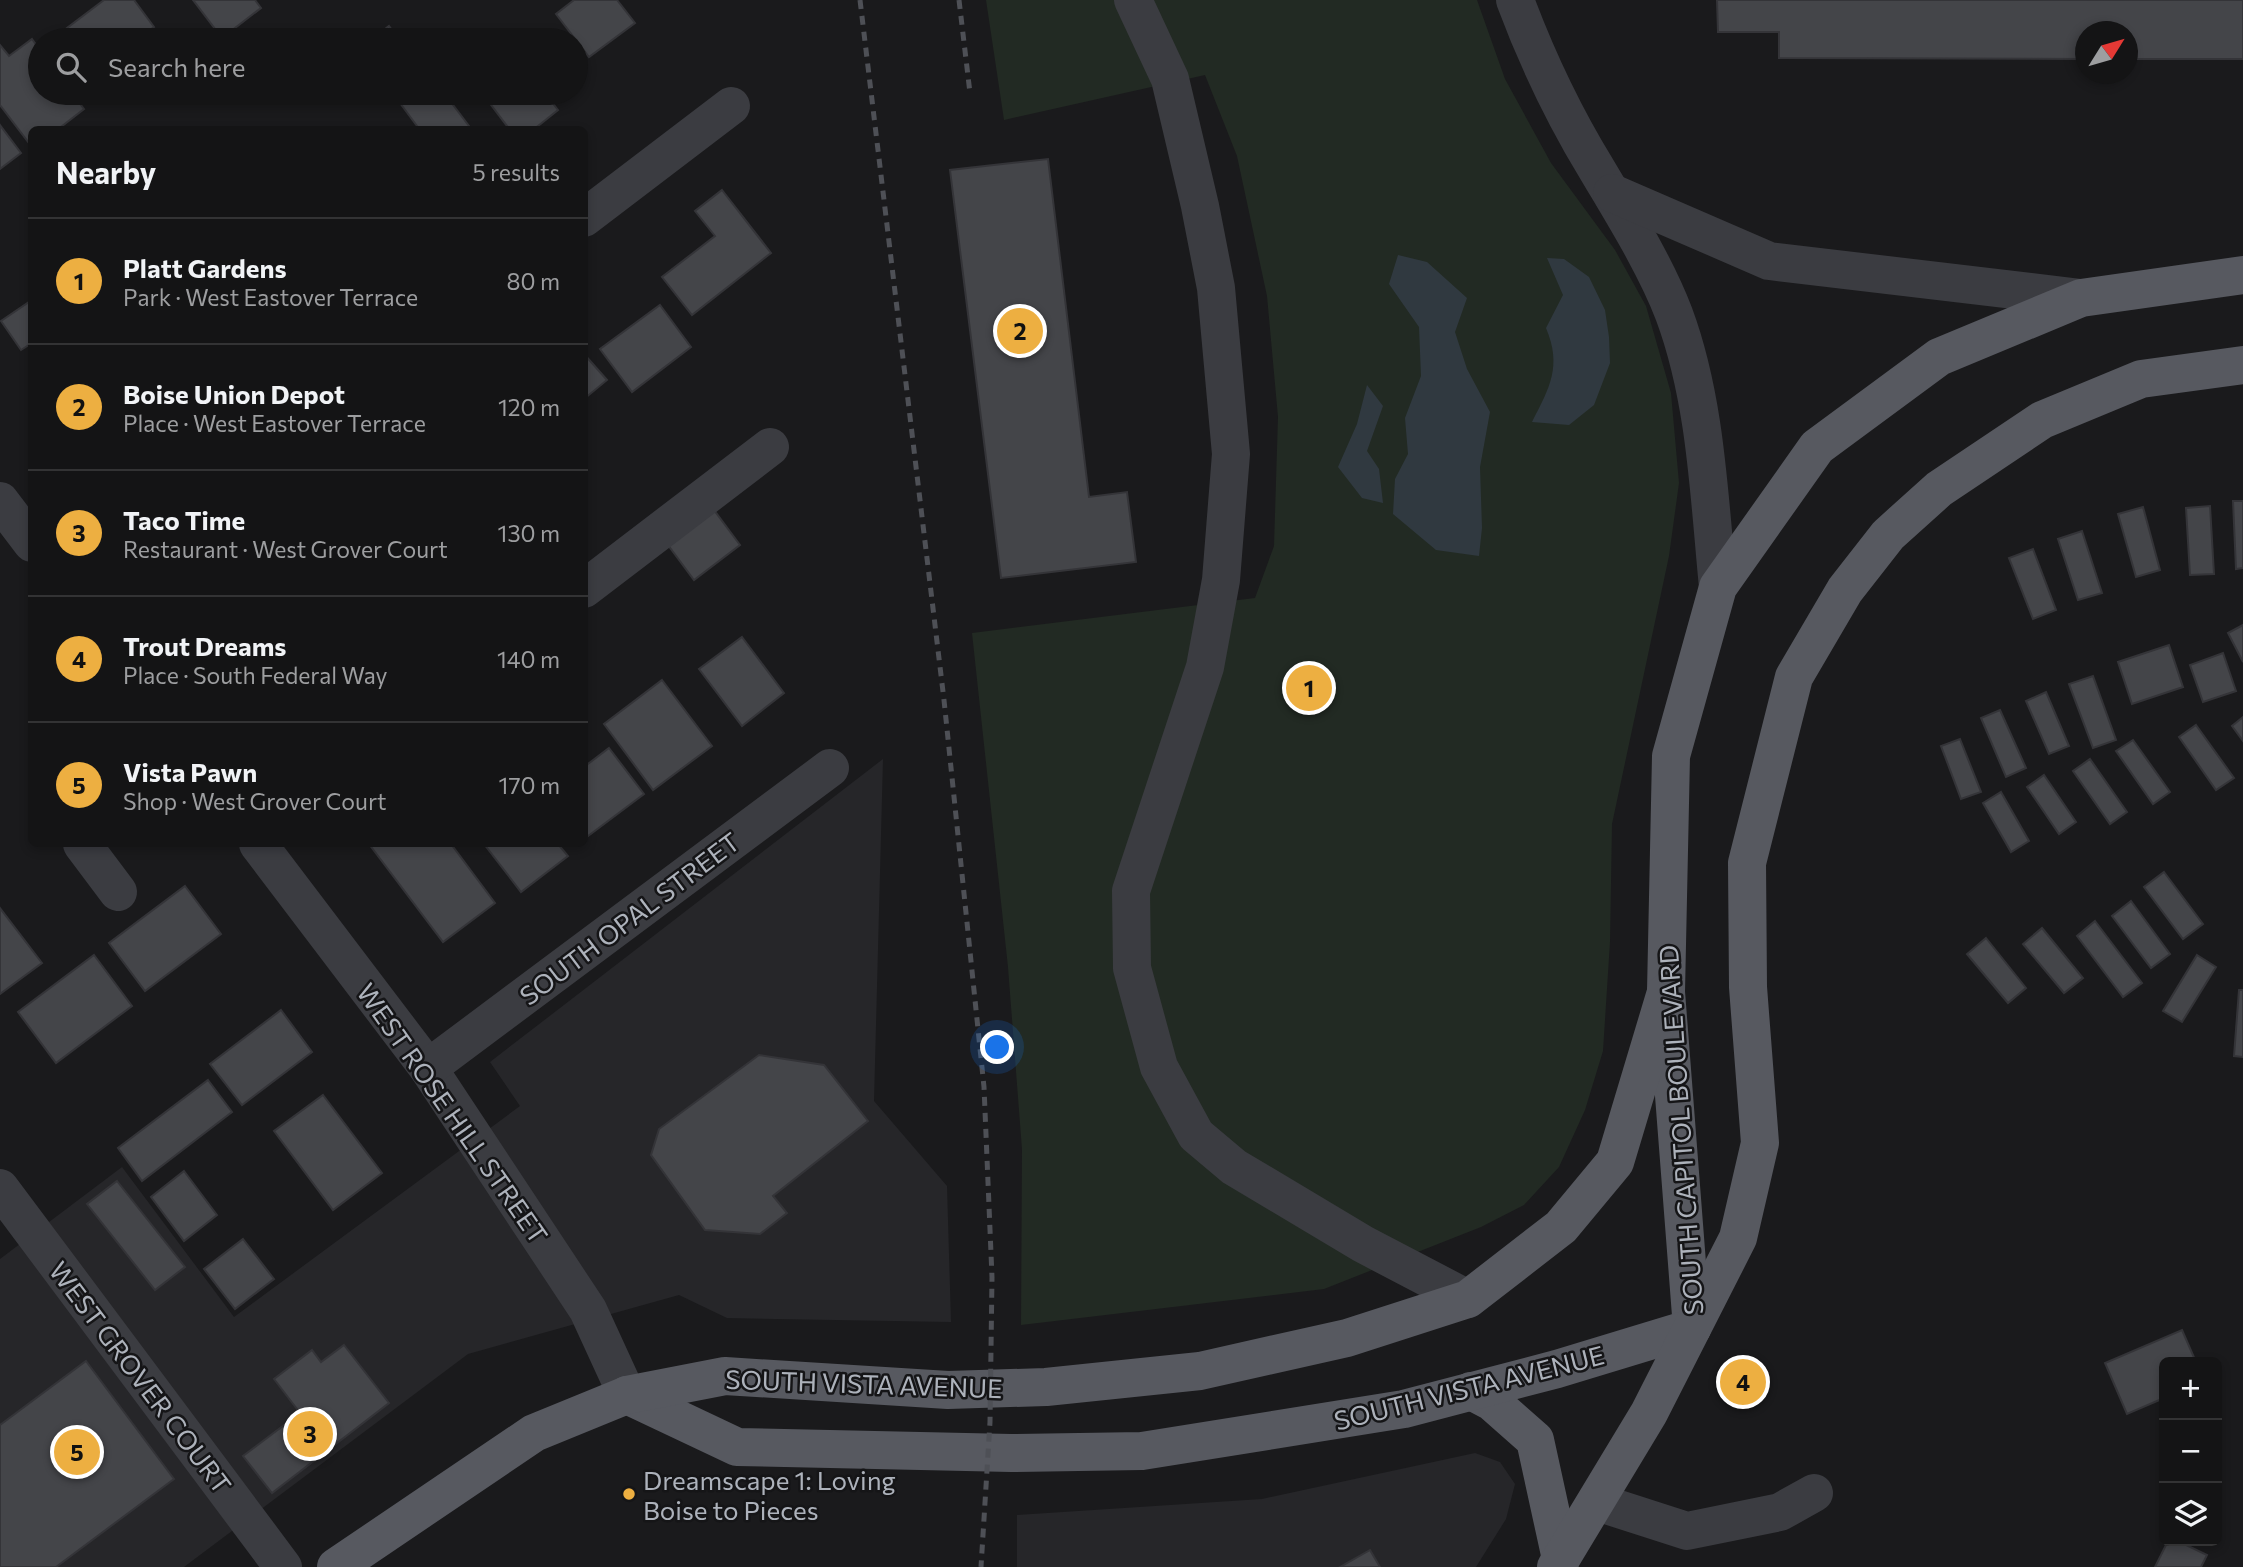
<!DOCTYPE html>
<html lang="en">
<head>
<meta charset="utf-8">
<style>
  :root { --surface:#141415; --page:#212122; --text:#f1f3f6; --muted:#9d9ea0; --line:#333334; --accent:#edaf41 }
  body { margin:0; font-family:Commissioner,sans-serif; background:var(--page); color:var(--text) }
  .controls { position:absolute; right:21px; bottom:21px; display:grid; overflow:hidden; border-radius:10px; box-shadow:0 4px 10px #0003 }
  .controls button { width:63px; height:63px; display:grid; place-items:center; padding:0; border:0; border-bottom:2px solid var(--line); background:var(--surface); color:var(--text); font:35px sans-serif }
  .compass { position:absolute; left:2075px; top:21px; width:63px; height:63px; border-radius:50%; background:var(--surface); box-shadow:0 4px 10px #0003; rotate:53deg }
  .you { position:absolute; left:998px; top:1048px; width:24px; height:24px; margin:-18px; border:5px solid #fff; border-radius:50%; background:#1a73e8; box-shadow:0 0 0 10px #1a73e833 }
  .badge { display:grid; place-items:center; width:46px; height:46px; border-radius:50%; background:var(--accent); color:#111; font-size:23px; font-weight:700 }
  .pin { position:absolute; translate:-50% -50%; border:4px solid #fff; box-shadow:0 2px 7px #0006 }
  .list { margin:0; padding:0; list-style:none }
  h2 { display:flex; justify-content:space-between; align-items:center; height:91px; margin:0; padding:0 28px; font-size:30px }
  h2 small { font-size:23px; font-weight:400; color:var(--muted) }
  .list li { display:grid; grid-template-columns:46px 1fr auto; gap:21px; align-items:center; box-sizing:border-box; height:126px; padding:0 28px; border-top:2px solid var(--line) }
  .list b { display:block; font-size:26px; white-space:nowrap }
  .list p { margin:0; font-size:23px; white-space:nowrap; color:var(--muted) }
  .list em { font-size:23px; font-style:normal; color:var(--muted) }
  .icon { flex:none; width:38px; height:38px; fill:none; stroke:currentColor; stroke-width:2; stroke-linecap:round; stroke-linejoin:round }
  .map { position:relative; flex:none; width:2243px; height:1567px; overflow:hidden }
  .search { position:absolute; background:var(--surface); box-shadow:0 4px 10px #0003; left:28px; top:28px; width:560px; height:77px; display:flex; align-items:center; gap:18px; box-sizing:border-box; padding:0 24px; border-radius:38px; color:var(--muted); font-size:26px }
  .panel { position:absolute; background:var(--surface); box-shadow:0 4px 10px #0003; left:28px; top:126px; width:560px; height:721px; border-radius:10px }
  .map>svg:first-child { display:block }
  .built { fill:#262629 }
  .green { fill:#222a23 }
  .water { fill:#303940 }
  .building { fill:#444549; stroke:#343438; stroke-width:2 }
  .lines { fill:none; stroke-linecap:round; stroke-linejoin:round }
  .minor { stroke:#3b3c41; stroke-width:38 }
  .major { stroke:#575960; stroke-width:38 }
  .rail { stroke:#4e5056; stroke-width:5; stroke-dasharray:9 7; stroke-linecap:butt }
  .poi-dot { fill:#edaf41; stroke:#151517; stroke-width:2.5 }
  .labels { text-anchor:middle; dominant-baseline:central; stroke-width:5; stroke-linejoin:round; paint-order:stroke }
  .street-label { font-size:26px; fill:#adb2bb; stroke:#151517 }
  .poi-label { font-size:26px; fill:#adb2bb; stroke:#151517; text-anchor:start }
</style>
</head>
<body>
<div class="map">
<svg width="2243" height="1567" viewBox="0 0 2243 1567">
  <rect width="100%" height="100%" fill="#1a1a1c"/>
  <!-- built -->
  <g class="built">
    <path d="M883 759 874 1101 947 1186 951 1322 727 1318 679 1295 468 1354 184 1567H0V1259L122 1167 234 1317 520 1106 490 1062Z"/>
    <path d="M1475 1453 1500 1462 1515 1484 1506 1519 1476 1567H1017V1515L1262 1499Z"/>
  </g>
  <!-- green -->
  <path class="green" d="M986 0H1477L1505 79 1551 163 1615 250 1646 306 1671 393 1679 483 1669 556 1612 824 1610 942 1603 1051 1585 1110 1559 1167 1524 1205 1481 1227 1324 1289 1021 1325 1022 1149 1008 967 972 633 1255 598 1274 546 1278 417 1267 296 1237 156 1205 75 1004 120Z"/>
  <!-- water -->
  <g class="water">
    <path d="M1398 255 1427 262 1467 298 1455 332 1467 369 1490 412 1480 467 1482 528 1479 556 1436 550 1393 514 1395 479 1408 454 1405 418 1421 376 1419 327 1389 284Z"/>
    <path d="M1547 258 1564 259 1589 277 1605 310 1609 337 1610 363 1594 405 1569 425 1532 422C1550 387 1562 366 1546 328L1563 295Z"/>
    <path d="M1367 385 1383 406 1367 451 1379 469 1383 503 1362 498 1338 467 1357 424Z"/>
  </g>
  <!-- building -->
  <g class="building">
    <path d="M104 0H134L154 27 136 40H76L67 28Z"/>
    <path d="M193 0H255L261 8 222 38Z"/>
    <path d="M574 0H617L635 23 589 57 556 14Z"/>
    <path d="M1717 0H2243V59H2128V32H2086V59L1779 58V32H1718Z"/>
    <path d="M389 26 400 40H371Z"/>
    <path d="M32 39 40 50V93H72L84 109 57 130H32V147L0 105V45L9 56Z"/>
    <path d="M405 93H444L472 130H420L397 99Z"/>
    <path d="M482 93H545L558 110 533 130H510Z"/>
    <path d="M0 125 21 153 0 169Z"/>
    <path d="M1048 159 1089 497 1127 492 1136 562 1001 578 950 170Z"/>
    <path d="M722 190 771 253 692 315 662 277 715 236 695 211Z"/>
    <path d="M32 300V343L21 350 1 321Z"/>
    <path d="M660 305 691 347 632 392 600 349Z"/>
    <path d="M584 354 607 380 584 399Z"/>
    <path d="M2233 501H2243V568L2236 569Z"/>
    <path d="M711 506 740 545 694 580 665 541Z"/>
    <path d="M2210 506 2214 574 2190 575 2186 508Z"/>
    <path d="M2143 507 2160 570 2136 577 2118 514Z"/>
    <path d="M2082 531 2102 593 2078 600 2058 539Z"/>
    <path d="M2033 549 2056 610 2033 619 2009 558Z"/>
    <path d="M2243 625V662L2228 633Z"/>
    <path d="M742 637 784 693 742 726 699 669Z"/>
    <path d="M2169 645 2183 687 2132 704 2118 662Z"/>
    <path d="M2223 653 2236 691 2203 702 2190 665Z"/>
    <path d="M2093 676 2116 740 2093 748 2069 684Z"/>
    <path d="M662 680 712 746 653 790 604 724Z"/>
    <path d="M2046 692 2069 746 2049 754 2026 701Z"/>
    <path d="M2000 710 2026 768 2006 777 1981 718Z"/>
    <path d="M2243 717V741L2232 726Z"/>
    <path d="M2196 725 2234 778 2216 790 2179 737Z"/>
    <path d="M1960 739 1981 792 1961 799 1941 746Z"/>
    <path d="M2133 740 2170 792 2153 804 2116 751Z"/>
    <path d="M609 748 644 794 584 839V767Z"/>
    <path d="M2090 759 2127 812 2110 824 2073 771Z"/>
    <path d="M2044 775 2076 822 2059 834 2027 787Z"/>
    <path d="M2001 792 2029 841 2011 852 1983 803Z"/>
    <path d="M369 844H451L495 903 443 942Z"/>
    <path d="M484 844H558L568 856 521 892Z"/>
    <path d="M2164 872 2203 924 2183 939 2144 887Z"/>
    <path d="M185 886 221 934 145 991 109 943Z"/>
    <path d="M2131 901 2170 954 2151 968 2112 916Z"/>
    <path d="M0 908 42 963 0 994Z"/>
    <path d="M2095 921 2142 983 2123 997 2077 936Z"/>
    <path d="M2042 928 2083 978 2064 993 2023 944Z"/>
    <path d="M1986 938 2026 988 2008 1003 1967 954Z"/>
    <path d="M94 955 132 1006 56 1063 18 1012Z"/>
    <path d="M2197 955 2216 967 2182 1022 2163 1011Z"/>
    <path d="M2239 990H2243V1057L2234 1056Z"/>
    <path d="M281 1010 312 1052 242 1105 210 1064Z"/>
    <path d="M759 1055 824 1065 868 1121 773 1196 787 1213 760 1234 705 1230 651 1155 659 1129Z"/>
    <path d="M208 1080 232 1112 142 1181 118 1148Z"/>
    <path d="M323 1095 382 1173 333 1210 274 1131Z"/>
    <path d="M184 1171 217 1215 184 1241 151 1197Z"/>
    <path d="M117 1181 185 1267 155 1290 87 1204Z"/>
    <path d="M243 1239 274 1279 235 1309 204 1269Z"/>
    <path d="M2182 1330 2196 1362H2164V1398L2127 1414 2105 1363Z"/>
    <path d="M344 1345 389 1403 272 1493 243 1456 300 1413 274 1379 312 1350 321 1362Z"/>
    <path d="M86 1361 174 1479 56 1567H0V1425Z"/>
    <path d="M2168 1541H2178L2207 1555 2201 1567H2155Z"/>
    <path d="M1370 1550 1380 1567H1340Z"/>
  </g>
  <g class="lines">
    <!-- minor -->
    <g class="minor">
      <path d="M1133 0 1170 79 1200 206 1216 288 1231 454 1221 580 1205 667 1131 891 1132 968 1159 1067 1196 1135 1234 1167 1363 1244 1468 1299"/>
      <path d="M1515 0C1537 59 1563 114 1596 168 1622 212 1656 266 1674 314 1706 400 1709 496 1718 587"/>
      <path d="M1612 193 1769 261 2081 298"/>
      <path d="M584 218 731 106"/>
      <path d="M0 501 32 543"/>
      <path d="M584 589 770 447"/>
      <path d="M82 844 118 892"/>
      <path d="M258 844 428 1068 588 1310 627 1395"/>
      <path d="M428 1068 830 768"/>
      <path d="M0 1188 283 1567"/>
      <path d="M1597 1502 1687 1531 1780 1512 1814 1493"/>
    </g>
    <!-- major -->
    <g class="major">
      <path d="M1692 1328 1666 992 1671 756 1718 587 1817 447 1939 357 2081 298 2243 275"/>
      <path d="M1471 1391 1492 1402 1535 1440 1561 1559"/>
      <path d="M627 1395 737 1447 1011 1453 1142 1451 1404 1409 1557 1369 1692 1328"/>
      <path d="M336 1567 534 1433 627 1395 725 1376 948 1390 1046 1387 1200 1371 1347 1338 1468 1299 1561 1227 1615 1162 1666 992"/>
      <path d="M1556 1567 1649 1413 1738 1238 1760 1143 1748 987 1747 863 1794 677 1845 590 1888 535 1939 489 2042 420 2141 379 2243 365"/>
    </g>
    <!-- rail -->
    <g class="rail">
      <path d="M860 0 944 700 984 1087 992 1277 990 1422 981 1567"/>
      <path d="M959 0 970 93"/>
    </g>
  </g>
  <!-- markers -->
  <circle class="poi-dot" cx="629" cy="1494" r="7"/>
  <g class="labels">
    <!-- street labels -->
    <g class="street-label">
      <text transform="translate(629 918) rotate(-37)">SOUTH OPAL STREET</text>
      <text transform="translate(453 1113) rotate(55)">WEST ROSE HILL STREET</text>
      <text transform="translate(1680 1130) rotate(-94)">SOUTH CAPITOL BOULEVARD</text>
      <text transform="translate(141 1377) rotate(53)">WEST GROVER COURT</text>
      <text transform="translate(864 1383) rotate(2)">SOUTH VISTA AVENUE</text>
      <text transform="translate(1469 1387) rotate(-14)">SOUTH VISTA AVENUE</text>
    </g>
    <!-- poi labels -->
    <g class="poi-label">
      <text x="643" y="1479">Dreamscape 1: Loving<tspan x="643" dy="30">Boise to Pieces</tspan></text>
    </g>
  </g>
</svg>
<div class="controls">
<button>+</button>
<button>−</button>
<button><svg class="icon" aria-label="layers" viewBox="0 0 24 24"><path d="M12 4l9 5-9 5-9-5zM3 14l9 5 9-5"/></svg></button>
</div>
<svg class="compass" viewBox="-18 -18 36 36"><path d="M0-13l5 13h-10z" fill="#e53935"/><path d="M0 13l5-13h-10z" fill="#9d9ea0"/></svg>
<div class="you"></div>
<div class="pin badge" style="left:1309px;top:688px">1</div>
<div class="pin badge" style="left:1020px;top:331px">2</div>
<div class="pin badge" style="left:310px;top:1434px">3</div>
<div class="pin badge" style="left:1743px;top:1382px">4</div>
<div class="pin badge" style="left:77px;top:1452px">5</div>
<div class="search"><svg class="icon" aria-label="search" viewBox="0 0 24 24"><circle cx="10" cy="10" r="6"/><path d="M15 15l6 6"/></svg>Search here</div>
<section class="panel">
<h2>Nearby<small>5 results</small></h2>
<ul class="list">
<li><span class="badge">1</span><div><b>Platt Gardens</b><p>Park · West Eastover Terrace</p></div><em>80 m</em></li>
<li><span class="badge">2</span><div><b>Boise Union Depot</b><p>Place · West Eastover Terrace</p></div><em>120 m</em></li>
<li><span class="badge">3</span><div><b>Taco Time</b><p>Restaurant · West Grover Court</p></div><em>130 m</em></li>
<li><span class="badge">4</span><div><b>Trout Dreams</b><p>Place · South Federal Way</p></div><em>140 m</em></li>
<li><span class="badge">5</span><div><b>Vista Pawn</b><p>Shop · West Grover Court</p></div><em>170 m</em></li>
</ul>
</section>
</div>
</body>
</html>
